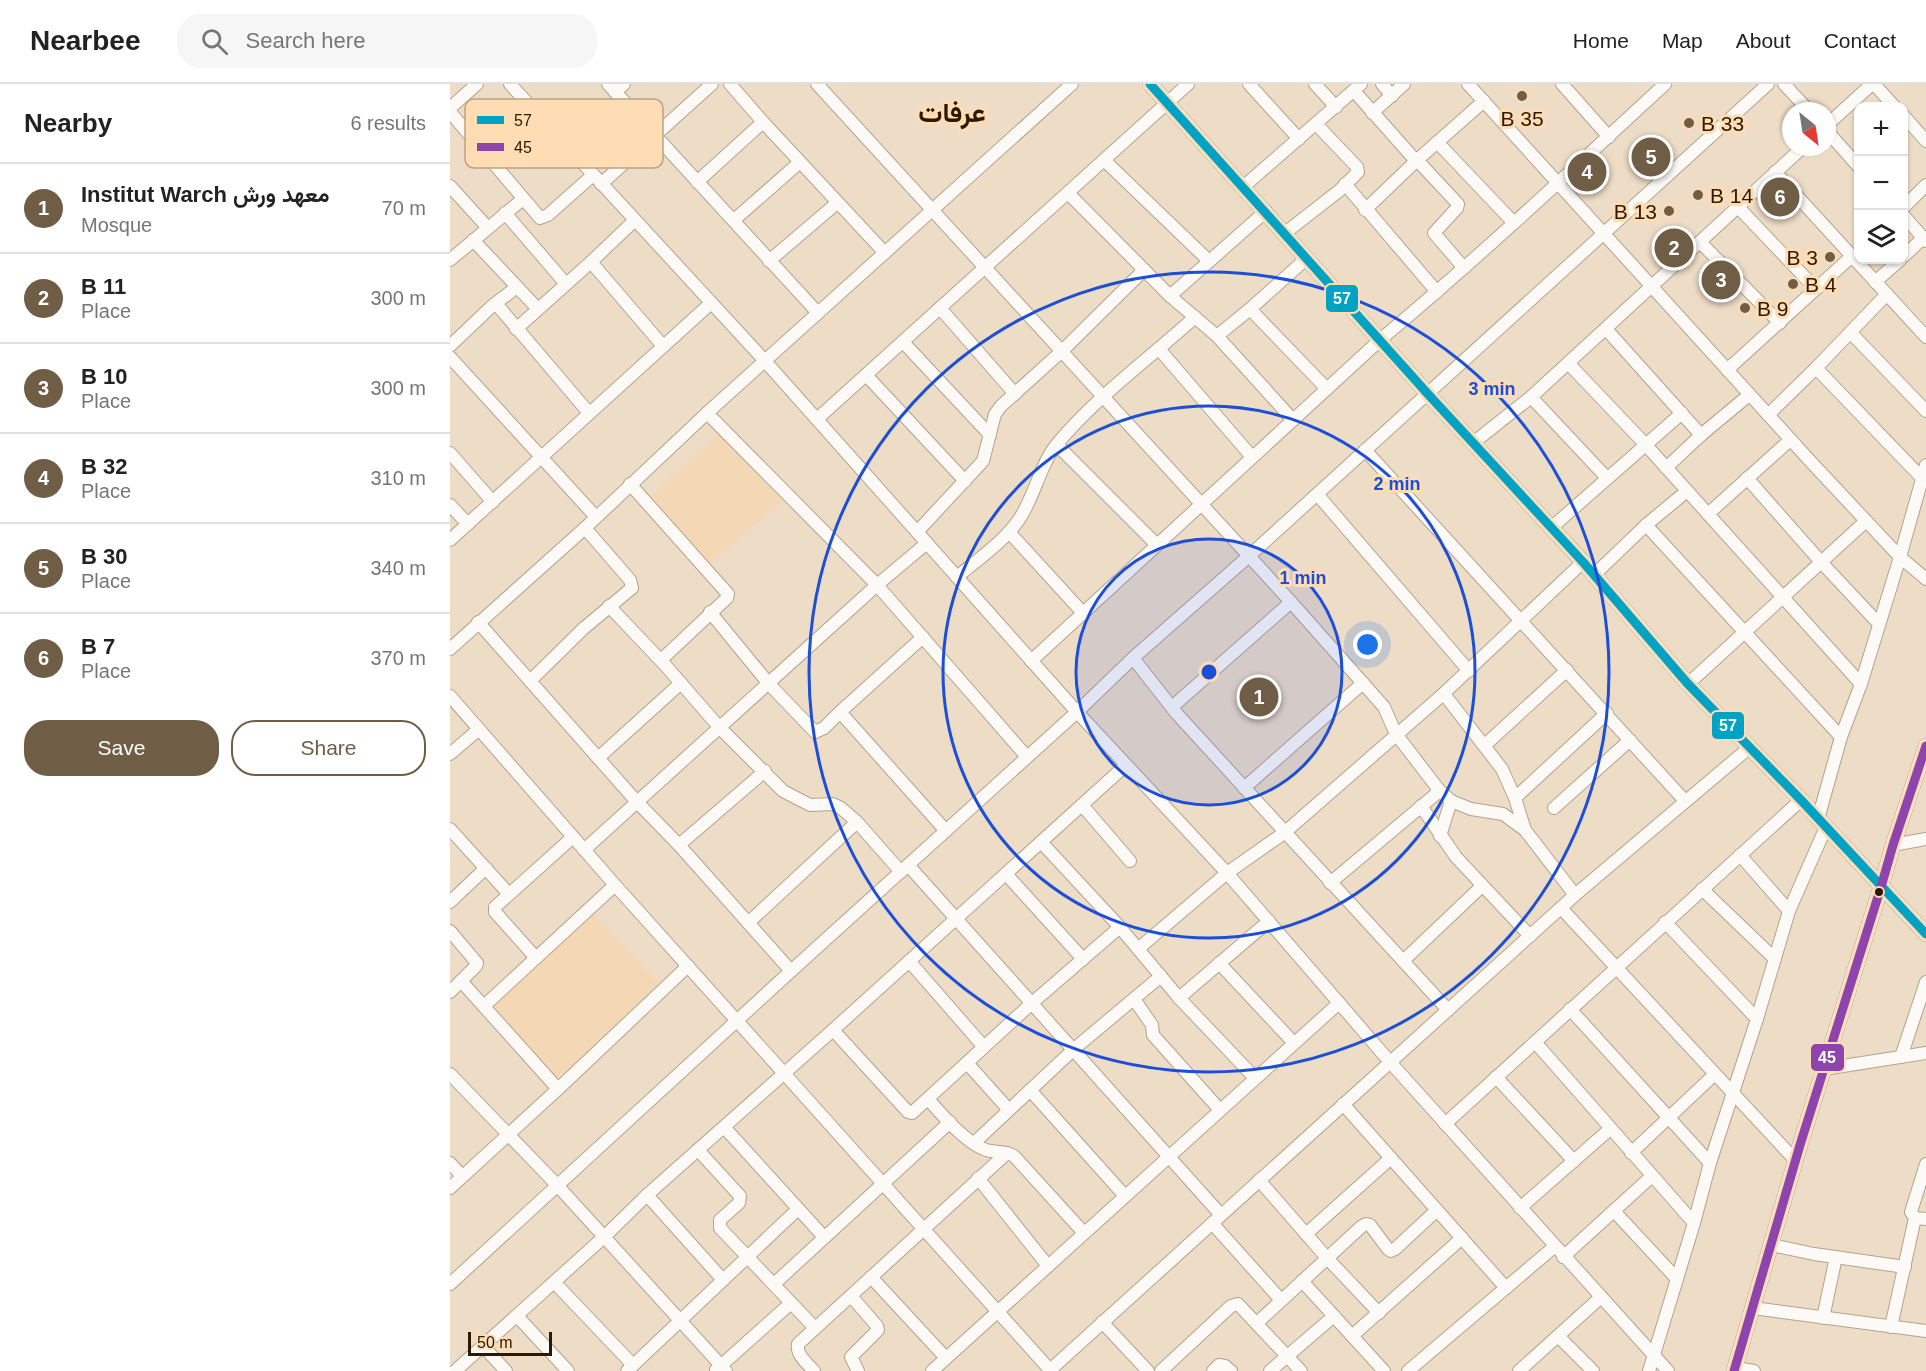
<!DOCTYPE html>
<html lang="en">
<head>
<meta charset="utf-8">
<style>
  :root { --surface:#fff; --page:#f6f6f6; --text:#222; --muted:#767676; --line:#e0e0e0; --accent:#705d45 }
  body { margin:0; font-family:Arial,Vazirmatn,sans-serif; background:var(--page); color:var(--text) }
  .controls { position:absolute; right:18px; top:18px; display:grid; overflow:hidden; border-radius:12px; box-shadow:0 2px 4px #0004 }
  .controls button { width:54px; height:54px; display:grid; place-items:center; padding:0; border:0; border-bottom:2px solid var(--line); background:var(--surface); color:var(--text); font:30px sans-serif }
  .compass { position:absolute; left:1332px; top:18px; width:54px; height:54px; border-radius:50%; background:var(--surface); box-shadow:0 2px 4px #0004; rotate:150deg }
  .scale { position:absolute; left:18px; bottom:15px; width:84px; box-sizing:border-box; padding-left:6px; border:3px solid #2d1900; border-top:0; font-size:16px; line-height:21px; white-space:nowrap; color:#2d1900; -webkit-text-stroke:4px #feddb5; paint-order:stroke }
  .you { position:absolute; left:918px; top:561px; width:21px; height:21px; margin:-15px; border:4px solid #fff; border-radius:50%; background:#1a73e8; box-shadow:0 0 0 9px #1a73e833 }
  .badge { display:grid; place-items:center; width:39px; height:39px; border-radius:50%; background:var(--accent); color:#fff; font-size:20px; font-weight:700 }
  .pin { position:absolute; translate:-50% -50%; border:3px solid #fff; box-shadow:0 2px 6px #0006 }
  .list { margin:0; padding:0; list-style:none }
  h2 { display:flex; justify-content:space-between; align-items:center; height:78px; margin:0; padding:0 24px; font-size:26px }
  h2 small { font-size:20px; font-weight:400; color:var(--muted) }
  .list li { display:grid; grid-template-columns:39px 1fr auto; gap:18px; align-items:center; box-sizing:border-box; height:90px; padding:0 24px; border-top:2px solid var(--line) }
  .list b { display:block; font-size:22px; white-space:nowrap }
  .list p { margin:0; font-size:20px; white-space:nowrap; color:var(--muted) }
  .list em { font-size:20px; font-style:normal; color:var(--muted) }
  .actions { display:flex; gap:12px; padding:18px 24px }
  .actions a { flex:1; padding:14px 0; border:2px solid var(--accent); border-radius:24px; text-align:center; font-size:21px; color:var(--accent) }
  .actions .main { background:var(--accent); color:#fff }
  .icon { flex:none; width:33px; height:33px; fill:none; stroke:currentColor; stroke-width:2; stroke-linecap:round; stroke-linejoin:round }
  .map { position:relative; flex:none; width:1476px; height:1287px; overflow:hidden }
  header { display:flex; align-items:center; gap:36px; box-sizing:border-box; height:84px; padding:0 30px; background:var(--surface); border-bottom:2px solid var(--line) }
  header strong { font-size:28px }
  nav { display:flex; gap:33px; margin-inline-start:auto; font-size:21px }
  .search { width:420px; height:54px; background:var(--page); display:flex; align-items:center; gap:15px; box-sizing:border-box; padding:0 21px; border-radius:24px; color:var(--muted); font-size:22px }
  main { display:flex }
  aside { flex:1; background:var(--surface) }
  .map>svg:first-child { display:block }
  .built { fill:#f4d8b6 }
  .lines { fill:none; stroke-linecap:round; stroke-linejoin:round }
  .minor-casing { stroke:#b4a38c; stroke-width:14 }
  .tertiary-casing { stroke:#b4a38c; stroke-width:16 }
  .minor { stroke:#fcfaf6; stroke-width:12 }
  .tertiary { stroke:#fcfaf6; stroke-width:15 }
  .bus-1-casing { stroke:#feddb5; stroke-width:14 }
  .bus-2-casing { stroke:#feddb5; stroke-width:14 }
  .bus-1 { stroke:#02a2c4; stroke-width:9 }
  .bus-2 { stroke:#8e44ad; stroke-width:9 }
  .ring { fill:none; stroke:#1d4ed8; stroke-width:3 }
  .poi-dot { fill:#705d45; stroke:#feddb5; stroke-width:2 }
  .bus-dot { fill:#2d1900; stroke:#feddb5; stroke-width:2 }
  .labels { text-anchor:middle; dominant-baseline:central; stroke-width:6; stroke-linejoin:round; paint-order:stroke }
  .poi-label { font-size:21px; fill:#2d1900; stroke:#feddb5; text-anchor:start }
  .district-label { font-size:27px; font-weight:bold; fill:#2d1900; stroke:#feddb5 }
  .key { fill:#feddb5; stroke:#bfa27f; stroke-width:1.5 }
  .key-label { font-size:16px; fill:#2d1900 }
  .centre { fill:#1d4ed8; stroke:#feddb5; stroke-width:3 }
  .ring-label { font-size:18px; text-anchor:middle; font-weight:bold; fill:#1d4ed8; stroke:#feddb5; stroke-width:6; stroke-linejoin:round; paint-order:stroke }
  .line-badge { stroke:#feddb5; stroke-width:2 }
  .badge-label { font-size:16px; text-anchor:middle; font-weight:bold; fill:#fff }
</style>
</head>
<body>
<header>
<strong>Nearbee</strong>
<div class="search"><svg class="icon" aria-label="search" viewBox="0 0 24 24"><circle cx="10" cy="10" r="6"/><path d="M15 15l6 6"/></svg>Search here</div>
<nav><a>Home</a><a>Map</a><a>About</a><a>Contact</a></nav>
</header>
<main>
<aside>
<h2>Nearby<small>6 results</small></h2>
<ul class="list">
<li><span class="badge">1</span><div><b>Institut Warch معهد ورش</b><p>Mosque</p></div><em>70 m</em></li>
<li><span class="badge">2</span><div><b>B 11</b><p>Place</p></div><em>300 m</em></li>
<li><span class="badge">3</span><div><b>B 10</b><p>Place</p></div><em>300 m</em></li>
<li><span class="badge">4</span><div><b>B 32</b><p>Place</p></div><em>310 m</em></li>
<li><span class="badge">5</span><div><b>B 30</b><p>Place</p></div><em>340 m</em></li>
<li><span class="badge">6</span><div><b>B 7</b><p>Place</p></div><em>370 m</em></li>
</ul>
<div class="actions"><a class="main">Save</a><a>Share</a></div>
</aside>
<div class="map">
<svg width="1476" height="1287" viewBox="0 0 1476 1287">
  <rect width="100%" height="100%" fill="#eddcc6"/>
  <!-- built -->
  <g class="built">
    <path d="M271 347 336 414 258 481 200 413Z"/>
    <path d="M140 827 211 901 106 996 39 925Z"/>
  </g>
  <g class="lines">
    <defs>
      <g id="minor">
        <path d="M60 0 315 277 627 628 777 789 940 978 1218 1287"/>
        <path d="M158 0 368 229"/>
        <path d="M280 0 313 38 435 169"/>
        <path d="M367 0 841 518 934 623 946 650 989 706 1001 717 1021 725 1053 730 1075 746"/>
        <path d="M799 0 849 55"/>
        <path d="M865 0 886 23"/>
        <path d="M932 0 942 12"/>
        <path d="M1018 0 1361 378 1450 473 1476 495"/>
        <path d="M1112 0 1159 53"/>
        <path d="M1334 0 1359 27"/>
        <path d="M1424 0 1444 22"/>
        <path d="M904 7 966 77"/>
        <path d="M165 8 174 0"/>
        <path d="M0 24 27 0"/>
        <path d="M0 28 90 134 98 131 143 91"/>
        <path d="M922 29 954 0"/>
        <path d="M1454 32 1476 57"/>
        <path d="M1377 41 1422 0"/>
        <path d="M1377 47 1408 82"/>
        <path d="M987 58 1064 139"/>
        <path d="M654 76 759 177"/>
        <path d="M967 76 1008 120 1007 124 984 149 1014 184"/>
        <path d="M1325 88 1476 253"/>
        <path d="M247 98 313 38"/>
        <path d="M151 100 262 0"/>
        <path d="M895 100 987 208"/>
        <path d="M0 102 38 144"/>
        <path d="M793 103 911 0"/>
        <path d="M618 109 720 212 767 252 843 336"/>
        <path d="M1288 123 1366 205"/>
        <path d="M1454 123 1476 101"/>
        <path d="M915 126 966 77 1034 17"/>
        <path d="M55 129 116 200"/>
        <path d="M1454 132 1476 157"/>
        <path d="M284 136 350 78"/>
        <path d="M835 149 890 106 908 88 907 83 866 40"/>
        <path d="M23 156 88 225"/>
        <path d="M1250 158 1330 239"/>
        <path d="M1454 172 1473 154"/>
        <path d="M0 176 73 115"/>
        <path d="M319 177 387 119"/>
        <path d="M141 178 213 262"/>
        <path d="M1425 198 1450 176"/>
        <path d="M720 212 816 127"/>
        <path d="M44 221 48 222 139 329"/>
        <path d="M490 224 565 310"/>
        <path d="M800 225 877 305"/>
        <path d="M66 245 141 178 185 136"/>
        <path d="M1156 245 1251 351"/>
        <path d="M1401 249 1476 327"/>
        <path d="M767 252 800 225 857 174"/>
        <path d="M453 258 540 351"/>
        <path d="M0 262 42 222 67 203"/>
        <path d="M709 265 802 373"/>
        <path d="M0 273 146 433"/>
        <path d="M1118 279 1195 360 1411 600"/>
        <path d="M1366 284 1472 394"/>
        <path d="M1277 286 1402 172"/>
        <path d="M416 291 515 397"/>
        <path d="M1081 313 1157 394"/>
        <path d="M257 329 427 501 577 673"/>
        <path d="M1318 331 1366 284 1437 210"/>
        <path d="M367 335 738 0"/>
        <path d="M1023 359 1081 313 1353 63"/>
        <path d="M607 361 707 461"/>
        <path d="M915 366 1235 717"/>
        <path d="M0 369 43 418"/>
        <path d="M1216 384 1251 351 1299 311"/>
        <path d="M1297 394 1371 478 1429 540"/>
        <path d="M180 400 278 510 277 514 211 576"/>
        <path d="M867 410 1019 587"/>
        <path d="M0 421 18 440"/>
        <path d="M1258 430 1340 356"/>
        <path d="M1196 441 1391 653"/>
        <path d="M1101 444 1232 329"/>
        <path d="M467 448 533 377 545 330 551 322 612 267 694 186"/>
        <path d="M559 448 633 529"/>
        <path d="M0 456 261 219"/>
        <path d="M1144 491 1196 441 1237 407"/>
        <path d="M507 493C528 475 555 457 570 434 585 411 590 381 607 360 647 312 699 275 745 233"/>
        <path d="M159 522 215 581 270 644 333 707 360 721 383 720 391 724 407 738 451 788"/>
        <path d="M260 528 319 600 365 648 374 644 390 628 473 553"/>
        <path d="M28 538 187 718 229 761 341 887"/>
        <path d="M0 565 135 444 257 329 622 0"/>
        <path d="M683 574 727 630 998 926"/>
        <path d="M581 577 930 256C1028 174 1121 87 1215 0"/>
        <path d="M80 597 134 544 182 504 180 496 135 444"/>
        <path d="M1238 600 1416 437"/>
        <path d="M994 610 1052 685 1065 714 1075 746 1125 811"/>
        <path d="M0 612 165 801 601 1287"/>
        <path d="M722 623 841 518"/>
        <path d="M390 628 496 747"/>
        <path d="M1035 661 1117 586"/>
        <path d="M0 670 28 646"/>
        <path d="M148 674 231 599"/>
        <path d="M794 704 913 599"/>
        <path d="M1065 714 1157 629"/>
        <path d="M632 721 680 777"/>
        <path d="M971 722 1006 773 1080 852"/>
        <path d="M1104 724 1180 656"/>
        <path d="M1368 735 1391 653 1411 600 1450 473 1476 381"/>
        <path d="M0 745 59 810"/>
        <path d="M990 752 1001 717"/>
        <path d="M591 758 668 841 729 914 805 994"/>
        <path d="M229 761 315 687"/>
        <path d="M1443 761 1476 755"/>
        <path d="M134 766 427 501 477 459"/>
        <path d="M1290 771 1339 827"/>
        <path d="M458 781 771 1131"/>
        <path d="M556 790 633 875"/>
        <path d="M880 799 986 710 989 706"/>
        <path d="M1252 805 1325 875"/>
        <path d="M0 818 36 784"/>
        <path d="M1111 824 1346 1077"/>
        <path d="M1215 838 1307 935"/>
        <path d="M298 839 407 738"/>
        <path d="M0 847 27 879 26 882 0 908"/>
        <path d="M688 865 777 789 834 749 991 612 1133 478"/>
        <path d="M86 874 45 828V823L123 753"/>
        <path d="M459 877 534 963"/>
        <path d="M953 877 1032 802"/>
        <path d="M769 879 844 959"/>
        <path d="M11 897 108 1005"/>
        <path d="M729 914 819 837"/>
        <path d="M684 915 702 941 703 951 770 1026"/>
        <path d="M34 922 165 801"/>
        <path d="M1120 925 1260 1079"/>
        <path d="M383 946 458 1028 462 1029 582 919 670 843"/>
        <path d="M1085 958 1244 1139"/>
        <path d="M1451 973 1476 898"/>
        <path d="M517 979 559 1026"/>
        <path d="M1374 985 1476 969"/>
        <path d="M0 990 107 1101 276 1287"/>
        <path d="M1046 993 1124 1077"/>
        <path d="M580 1006 675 1112"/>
        <path d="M478 1015C492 1031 516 1059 536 1066 546 1069 555 1066 564 1072L634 1149"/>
        <path d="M893 1020 1056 1204"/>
        <path d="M995 1040 1351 716"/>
        <path d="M274 1043 374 1153"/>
        <path d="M524 1059 624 965 711 892"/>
        <path d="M248 1066 290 1112 289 1119 270 1136V1144L365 1244"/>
        <path d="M1181 1069 1265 990"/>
        <path d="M0 1079 12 1092"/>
        <path d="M1476 1080 1461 1128 1465 1134 1476 1135"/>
        <path d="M528 1094 598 1182"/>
        <path d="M809 1096 877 1174 929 1229"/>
        <path d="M0 1104 108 1005 238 882"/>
        <path d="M197 1111 273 1196"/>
        <path d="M1070 1124 1160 1045"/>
        <path d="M1164 1127 1227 1195"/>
        <path d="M762 1139 831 1216"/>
        <path d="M856 1150 941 1074"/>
        <path d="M1321 1161 1364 1170 1455 1183"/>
        <path d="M1113 1173 1202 1092"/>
        <path d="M421 1193 496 1274"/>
        <path d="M852 1197 934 1287"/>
        <path d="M104 1198 183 1281"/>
        <path d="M0 1200 341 887 627 628 683 574 799 472 1318 0"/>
        <path d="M324 1200 500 1038"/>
        <path d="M401 1212 427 1242 428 1246 401 1273 408 1287"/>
        <path d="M1303 1224 1476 1247"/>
        <path d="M67 1232 118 1287"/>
        <path d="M1373 1234 1386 1173"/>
        <path d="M652 1238 698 1287"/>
        <path d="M807 1239 912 1142 916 1140 920 1141 938 1165 941 1167 945 1165 987 1126"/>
        <path d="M1441 1243 1465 1134"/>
        <path d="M902 1252 1012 1154"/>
        <path d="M1108 1252 1143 1287"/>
        <path d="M33 1262 56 1287"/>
        <path d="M1285 1284 1304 1287"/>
        <path d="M266 1286 341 1219"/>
        <path d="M5 1287 154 1153 197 1111 383 946 676 681"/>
        <path d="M177 1287 348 1125"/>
        <path d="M364 1287C357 1279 346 1271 348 1260L557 1069"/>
        <path d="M482 1287 889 919"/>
        <path d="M599 1287 1125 811 1300 663"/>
        <path d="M711 1287 781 1222 788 1220 851 1287"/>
        <path d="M763 1287 769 1281 775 1282 781 1287"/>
        <path d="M820 1287 884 1232"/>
        <path d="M958 1287 1104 1163"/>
        <path d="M1069 1287 1151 1213"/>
        <path d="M1199 1287 1244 1139 1260 1079 1307 935 1339 827 1376 743"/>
      </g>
      <g id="tertiary">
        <path d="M700 0 977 309 1133 478 1238 600 1351 716 1476 850"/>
        <path d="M1284 1287 1350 1061 1431 803 1443 761 1476 662"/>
      </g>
    </defs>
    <!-- minor casing -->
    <use href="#minor" class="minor-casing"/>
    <!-- tertiary casing -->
    <use href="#tertiary" class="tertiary-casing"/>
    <!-- minor -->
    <use href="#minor" class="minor"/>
    <!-- tertiary -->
    <use href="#tertiary" class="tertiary"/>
    <defs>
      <path id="bus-1" d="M700 0 977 309 1133 478 1238 600 1351 716 1476 850"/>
      <path id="bus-2" d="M1284 1287 1350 1061 1431 803 1443 761 1476 662"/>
    </defs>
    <!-- bus-1 casing -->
    <use href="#bus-1" class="bus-1-casing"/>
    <!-- bus-2 casing -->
    <use href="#bus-2" class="bus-2-casing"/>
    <!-- bus-1 -->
    <use href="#bus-1" class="bus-1"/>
    <!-- bus-2 -->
    <use href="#bus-2" class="bus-2"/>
  </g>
  <!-- distance rings -->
  <circle cx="759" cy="588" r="133" fill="#1d4ed8" fill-opacity=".12"/>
  <g class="ring">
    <circle cx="759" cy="588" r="133"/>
    <circle cx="759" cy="588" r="266"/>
    <circle cx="759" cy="588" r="400"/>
  </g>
  <!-- markers -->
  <g class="poi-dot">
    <circle cx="1072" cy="12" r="6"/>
    <circle cx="1239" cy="39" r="6"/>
    <circle cx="1248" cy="111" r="6"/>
    <circle cx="1219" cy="127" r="6"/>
    <circle cx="1380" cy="173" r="6"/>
    <circle cx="1343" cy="200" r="6"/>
    <circle cx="1295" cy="224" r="6"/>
  </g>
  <circle class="bus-dot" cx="1429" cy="808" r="5"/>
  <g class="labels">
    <!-- poi labels -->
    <g class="poi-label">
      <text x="1072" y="34" text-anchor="middle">B 35</text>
      <text x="1251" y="39">B 33</text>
      <text x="1260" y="111">B 14</text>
      <text x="1207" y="127" text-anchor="end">B 13</text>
      <text x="1368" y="173" text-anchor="end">B 3</text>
      <text x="1355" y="200">B 4</text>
      <text x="1307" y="224">B 9</text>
    </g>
    <!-- district labels -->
    <g class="district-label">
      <text x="502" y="29">عرفات</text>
    </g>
  </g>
  <!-- legend -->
  <rect x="15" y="15" width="198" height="69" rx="9" class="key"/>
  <rect x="27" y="32" width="27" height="8" fill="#02a2c4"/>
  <rect x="27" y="59" width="27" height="8" fill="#8e44ad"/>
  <g class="key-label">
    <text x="64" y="42">57</text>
    <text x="64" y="69">45</text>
  </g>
  <circle cx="759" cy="588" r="9" class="centre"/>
  <g class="ring-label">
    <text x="1042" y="311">3 min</text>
    <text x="947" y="406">2 min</text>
    <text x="853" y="500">1 min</text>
  </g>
  <g class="line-badge">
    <rect x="875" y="200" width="34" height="29" rx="6" fill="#02a2c4"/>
    <rect x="1261" y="627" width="34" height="29" rx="6" fill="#02a2c4"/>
    <rect x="1360" y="959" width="35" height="29" rx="6" fill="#8e44ad"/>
  </g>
  <g class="badge-label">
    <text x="892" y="220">57</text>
    <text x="1278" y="647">57</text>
    <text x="1377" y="979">45</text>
  </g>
</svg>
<div class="controls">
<button>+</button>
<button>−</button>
<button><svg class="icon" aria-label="layers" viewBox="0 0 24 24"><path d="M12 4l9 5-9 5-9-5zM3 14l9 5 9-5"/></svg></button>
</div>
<svg class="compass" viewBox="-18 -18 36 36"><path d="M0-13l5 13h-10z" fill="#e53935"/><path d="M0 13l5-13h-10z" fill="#767676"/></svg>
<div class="scale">50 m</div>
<div class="you"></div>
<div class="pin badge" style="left:809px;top:613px">1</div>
<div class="pin badge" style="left:1224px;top:164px">2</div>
<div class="pin badge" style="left:1271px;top:196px">3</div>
<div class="pin badge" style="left:1137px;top:88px">4</div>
<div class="pin badge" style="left:1201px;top:73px">5</div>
<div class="pin badge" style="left:1330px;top:113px">6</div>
</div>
</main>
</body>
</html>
